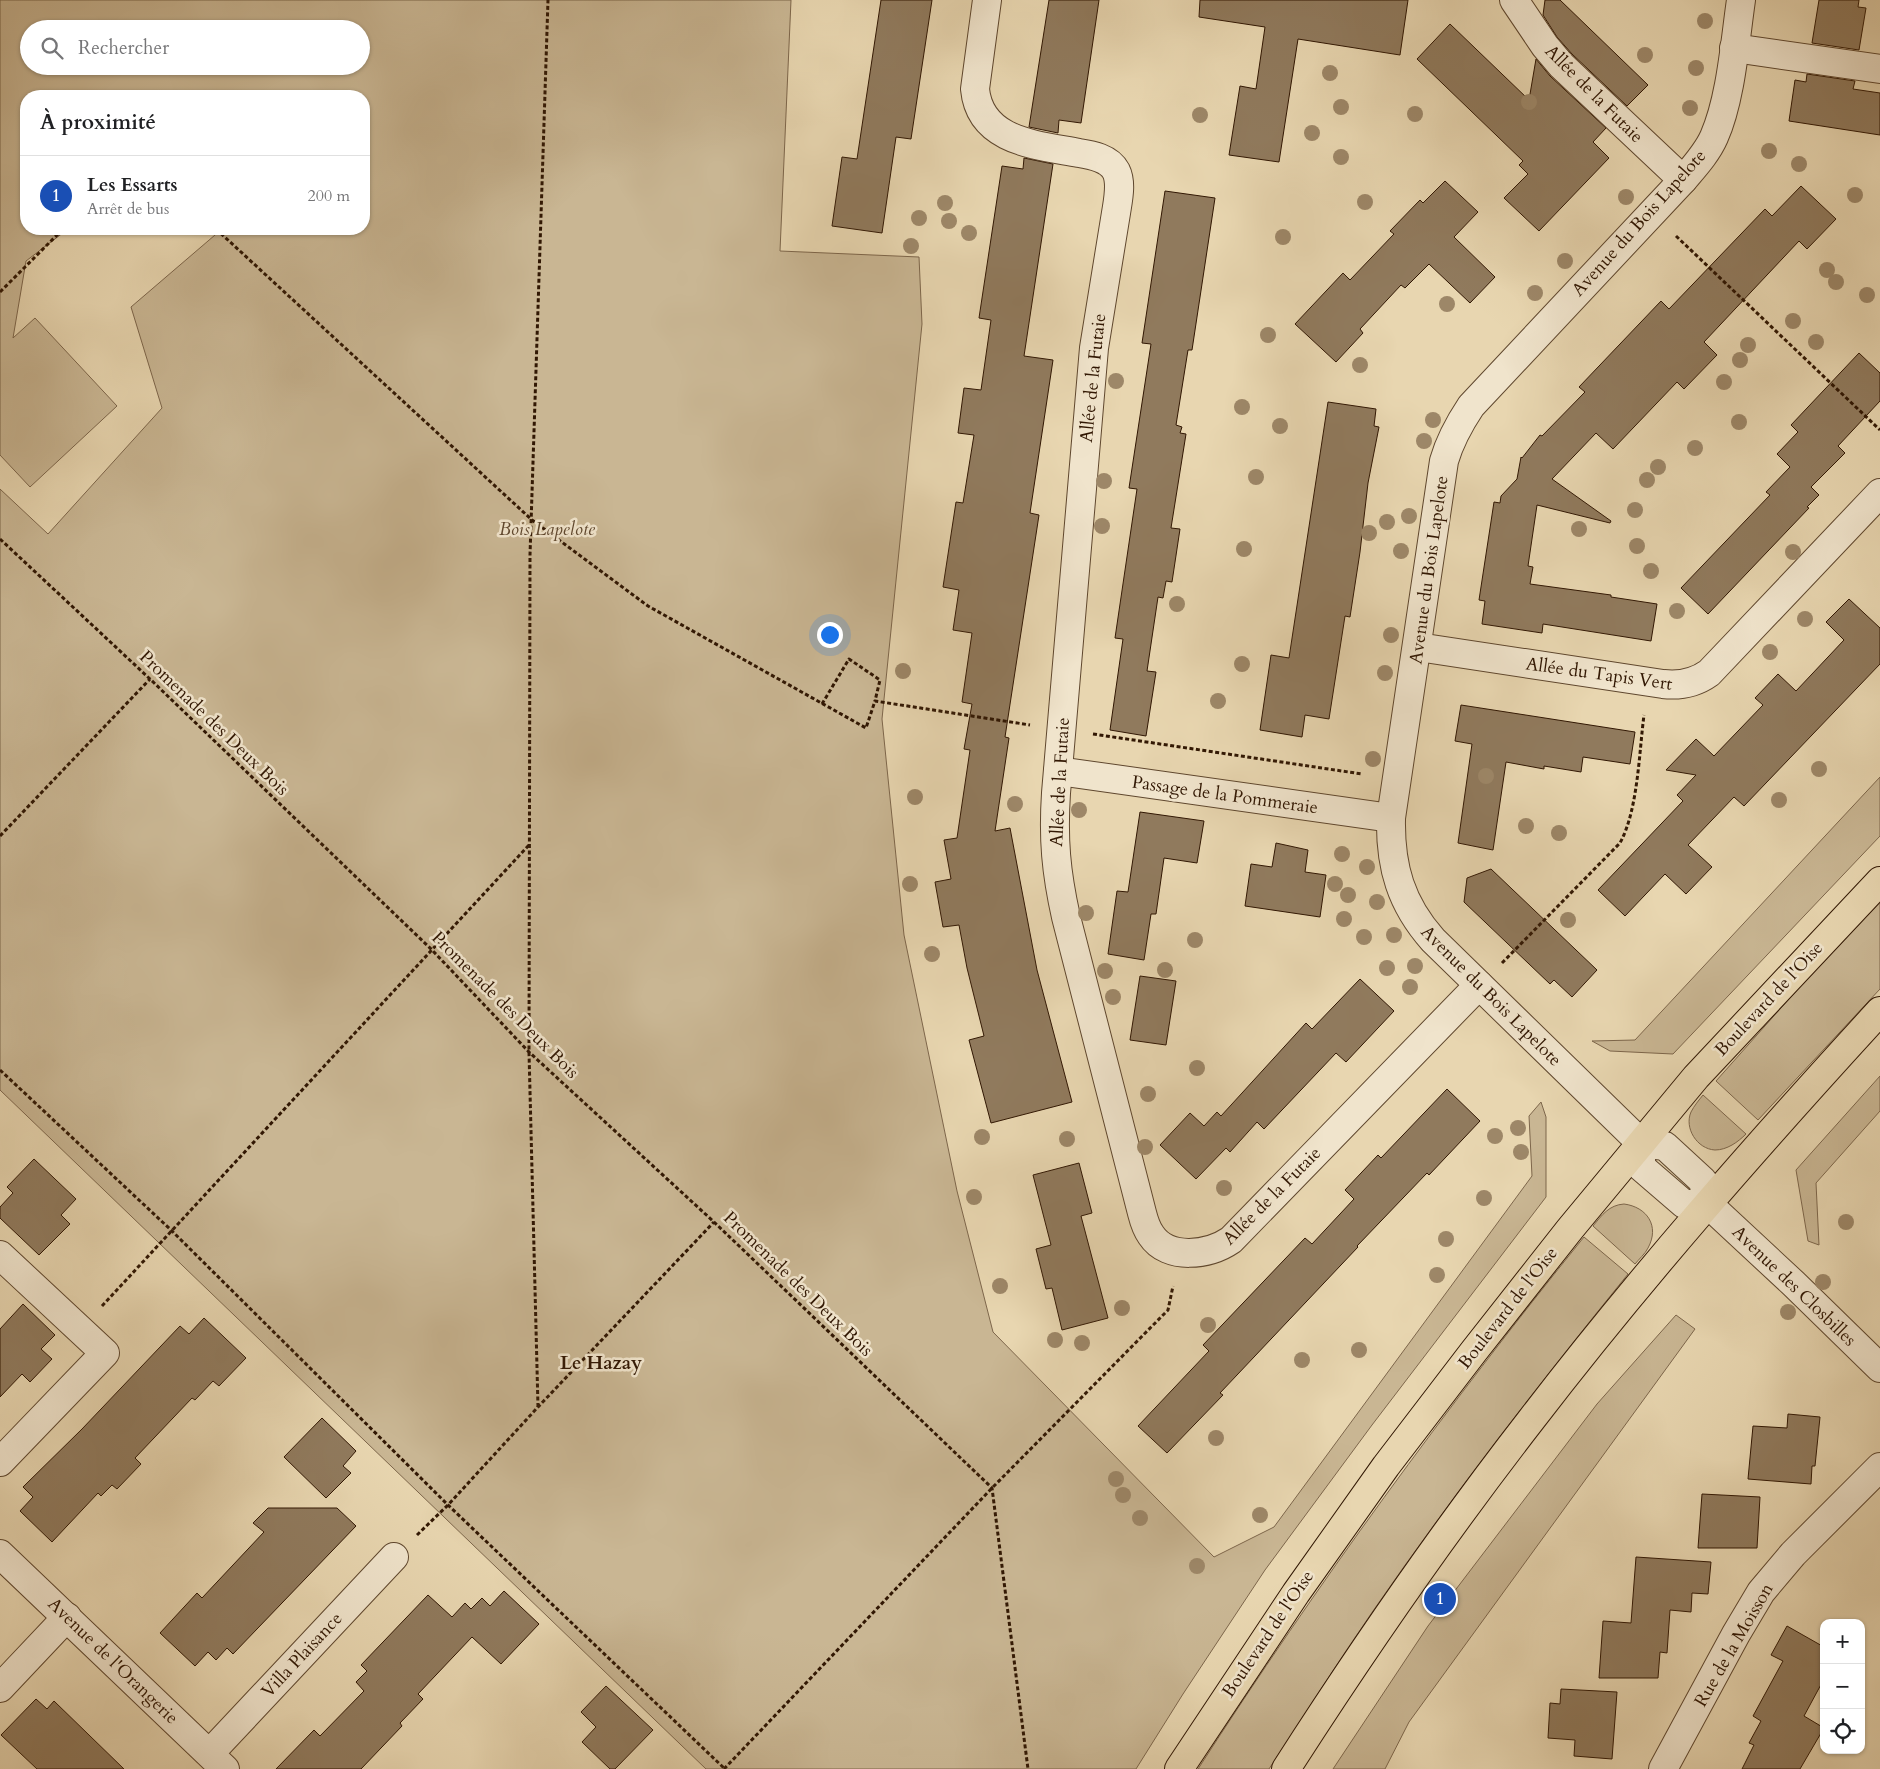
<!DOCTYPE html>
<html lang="fr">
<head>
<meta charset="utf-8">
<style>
  :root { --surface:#fff; --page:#f2f2f2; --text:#202124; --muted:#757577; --line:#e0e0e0; --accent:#7c3aed }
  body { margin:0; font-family:Cardo,serif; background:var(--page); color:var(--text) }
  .controls { position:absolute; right:15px; bottom:15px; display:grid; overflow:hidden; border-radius:10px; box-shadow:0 1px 4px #0004 }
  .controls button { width:45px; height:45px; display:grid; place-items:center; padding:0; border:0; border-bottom:1px solid var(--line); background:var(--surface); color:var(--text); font:25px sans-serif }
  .you { position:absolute; left:829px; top:634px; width:18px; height:18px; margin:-12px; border:4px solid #fff; border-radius:50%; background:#1a73e8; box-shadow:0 0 0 8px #1a73e833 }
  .badge { display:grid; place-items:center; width:32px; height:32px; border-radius:50%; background:var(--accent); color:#fff; font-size:16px; font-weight:700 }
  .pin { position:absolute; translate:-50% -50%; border:2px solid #fff; box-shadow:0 1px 5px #0006 }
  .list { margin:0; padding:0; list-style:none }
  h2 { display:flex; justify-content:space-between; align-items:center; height:65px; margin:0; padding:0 20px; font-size:21px }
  h2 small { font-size:16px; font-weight:400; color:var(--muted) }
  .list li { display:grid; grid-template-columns:32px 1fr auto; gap:15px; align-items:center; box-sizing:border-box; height:80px; padding:0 20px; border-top:1px solid var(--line) }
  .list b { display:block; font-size:19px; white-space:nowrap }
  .list p { margin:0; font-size:16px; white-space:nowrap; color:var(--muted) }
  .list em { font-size:16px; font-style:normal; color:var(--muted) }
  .icon { flex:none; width:28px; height:28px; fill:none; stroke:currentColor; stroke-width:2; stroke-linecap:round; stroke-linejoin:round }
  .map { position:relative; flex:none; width:1880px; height:1769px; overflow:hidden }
  .search { position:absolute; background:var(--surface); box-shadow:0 1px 4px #0004; left:20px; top:20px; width:350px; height:55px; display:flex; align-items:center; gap:12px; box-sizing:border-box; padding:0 18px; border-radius:28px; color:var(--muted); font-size:19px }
  .panel { position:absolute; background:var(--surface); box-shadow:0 1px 4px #0004; left:20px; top:90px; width:350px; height:145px; border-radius:20px }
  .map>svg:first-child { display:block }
  .green { fill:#c9b693; stroke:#7d664b; fill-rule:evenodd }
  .building { fill:#907a5d; stroke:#311703 }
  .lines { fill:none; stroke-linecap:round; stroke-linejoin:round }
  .minor-casing { stroke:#5f472e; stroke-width:30 }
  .major-casing { stroke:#311703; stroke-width:30 }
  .path { stroke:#311703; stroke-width:3; stroke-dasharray:4 2.5; stroke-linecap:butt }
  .minor { stroke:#f0e4cc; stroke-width:28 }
  .major { stroke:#e8d6b0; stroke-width:28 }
  .tree { fill:#9d8768 }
  .labels { text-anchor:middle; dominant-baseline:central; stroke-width:5; stroke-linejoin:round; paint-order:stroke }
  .street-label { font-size:18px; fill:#311703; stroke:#f0e4cc }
  .park-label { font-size:18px; font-style:italic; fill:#5f472e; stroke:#f0e4cc }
  .neighbourhood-label { font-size:19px; font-weight:bold; fill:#311703; stroke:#f0e4cc }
</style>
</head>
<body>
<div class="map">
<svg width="1880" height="1769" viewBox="0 0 1880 1769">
  <rect width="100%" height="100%" fill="#e8d6b0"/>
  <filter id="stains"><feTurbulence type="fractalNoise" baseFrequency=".004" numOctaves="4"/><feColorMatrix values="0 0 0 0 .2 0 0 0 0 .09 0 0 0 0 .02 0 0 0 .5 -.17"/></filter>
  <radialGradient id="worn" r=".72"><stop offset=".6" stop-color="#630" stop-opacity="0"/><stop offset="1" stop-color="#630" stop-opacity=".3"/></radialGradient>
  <!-- green -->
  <g class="green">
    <path d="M0 0H791L780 251 919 257 922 324 882 719 904 935 957 1191 993 1332 1214 1557 1274 1527 1532 1176 1529 1116 1541 1102 1546 1117V1197L1372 1425 1265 1570 1183 1694 1136 1769H706L0 1090V489L48 534 162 408 131 307 222 229H364V96H26V229H68L26 261 13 338 35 318 117 406 30 487 0 455ZM29 29H361V66H29Z"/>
    <path d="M1880 777V836L1673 1054 1610 1051 1592 1041 1635 1040Z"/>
    <path d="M1880 902V989L1758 1120 1716 1081 1797 990Z"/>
    <path d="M1880 1076V1111L1816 1183 1819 1245 1808 1241 1796 1170Z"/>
    <path d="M1703 1095 1746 1134C1738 1142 1727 1150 1715 1150 1697 1149 1684 1128 1691 1112 1694 1106 1699 1100 1703 1095Z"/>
    <path d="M1624 1204C1647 1207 1660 1226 1648 1248 1645 1254 1639 1259 1635 1264L1593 1226C1602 1215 1609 1205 1624 1204Z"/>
    <path d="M1584 1237 1628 1274C1539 1384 1453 1495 1373 1611 1337 1663 1304 1716 1269 1769H1198C1318 1583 1445 1409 1584 1237Z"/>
    <path d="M1676 1315 1695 1329 1409 1722 1385 1769H1333L1428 1626 1597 1404Z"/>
  </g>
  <!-- building -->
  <g class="building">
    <path d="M881 0H932L911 139 896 137 882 233 832 226 842 157 857 159Z"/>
    <path d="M1049 0H1099L1081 123 1059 120 1058 133 1029 127Z"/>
    <path d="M1200 0H1408L1400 55 1298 39 1279 162 1229 155 1240 86 1256 89 1265 27 1199 17Z"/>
    <path d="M1545 0H1560L1648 85 1627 106 1572 54 1557 37 1543 15Z"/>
    <path d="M1819 0H1859L1858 7 1866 8 1859 50 1812 43Z"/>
    <path d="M1450 24 1529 100 1536 59 1550 76 1606 128 1593 142 1609 158 1539 231 1504 198 1528 174 1519 165 1523 161 1417 59Z"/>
    <path d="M1807 74 1855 81 1853 89 1880 93V135L1789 121 1795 80 1806 82Z"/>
    <path d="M1024 158 1053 164 1024 356 1053 360 1030 513 1039 515 1005 737 1009 738 995 831 1010 828 1037 970 1072 1102 991 1123 969 1040 984 1036 967 968 959 925 943 927 935 882 951 879 944 840 957 838 970 750 964 749 972 704 962 702 972 633 953 630 959 590 943 587 956 502 963 503 974 435 958 433 964 388 981 390 991 320 979 318 1002 166 1023 169Z"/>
    <path d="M1445 181 1478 212 1454 237 1495 277 1470 303 1429 264 1405 288 1401 285 1360 329 1363 333 1336 362 1295 324 1343 273 1350 280 1394 234 1390 231 1420 200 1423 203Z"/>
    <path d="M1801 186 1836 219 1807 249 1799 241 1704 342 1717 355 1684 389 1677 382 1613 449 1596 433 1552 479 1611 521 1610 523 1537 505 1528 566 1533 567 1530 584 1611 595V597L1657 604 1651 641 1543 624 1542 633 1482 624 1485 601 1479 600 1494 502 1500 503 1501 496 1517 479 1521 457 1522 458 1540 435 1542 436 1585 392 1579 387 1661 301 1669 309 1765 209 1772 216Z"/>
    <path d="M1165 191 1215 198 1192 350H1188L1176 425 1182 427 1180 433 1186 434 1171 528 1180 529 1172 582 1166 581 1163 598 1158 597 1147 671 1156 672 1146 736 1110 730 1123 639 1115 638 1137 489 1129 488 1151 344 1142 343Z"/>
    <path d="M1859 353 1880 373V401L1838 446 1845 453 1811 487 1819 495 1807 507 1809 508 1708 614 1681 588 1770 495 1766 492 1790 467 1777 454 1798 432 1791 425Z"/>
    <path d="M1328 402 1376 409 1374 426 1379 427 1368 483 1360 552 1350 617 1345 616 1329 719 1305 715 1302 737 1260 730 1271 655 1289 658Z"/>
    <path d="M1849 599 1880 628V664L1744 806 1734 797 1688 845 1712 867 1686 894 1665 874 1625 916 1598 890 1683 801 1677 795 1696 775 1666 770 1696 739 1714 756 1763 705 1755 698 1778 674 1796 691 1844 640 1826 622Z"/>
    <path d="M1461 705 1635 732 1630 764 1583 757 1581 772 1544 766V769L1506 762 1493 850 1458 843 1472 744 1455 741Z"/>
    <path d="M1140 812 1204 821 1197 863 1164 858 1156 914H1151L1144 960 1108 954 1117 891 1128 892Z"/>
    <path d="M1276 843 1308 850 1305 872 1326 875 1320 917 1245 906 1251 864 1272 867Z"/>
    <path d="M1491 869 1597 970 1572 997 1554 980 1550 984 1464 902 1467 878Z"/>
    <path d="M1140 976 1176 981 1166 1045 1130 1040Z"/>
    <path d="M1360 979 1394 1011 1346 1062 1336 1053 1264 1129 1257 1122 1230 1152 1226 1148 1196 1179 1160 1145 1190 1113 1204 1126 1217 1112 1221 1116 1306 1023 1312 1029Z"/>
    <path d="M1447 1089 1480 1121 1429 1175 1427 1173 1357 1246 1358 1247 1220 1393 1223 1395 1167 1453 1138 1426 1209 1351 1203 1345 1305 1238 1312 1244 1354 1199 1345 1190 1378 1155 1381 1158Z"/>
    <path d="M34 1159 76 1199 61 1215 70 1224 39 1255 0 1218V1207L13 1193 7 1187Z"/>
    <path d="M1079 1163 1092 1213 1081 1216 1108 1318 1062 1330 1052 1288 1046 1289 1036 1249 1051 1245 1033 1175Z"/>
    <path d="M23 1304 55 1335 41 1349 52 1359 30 1382 22 1374 0 1397V1329Z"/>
    <path d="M204 1318 246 1358 219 1386 213 1381 195 1400 192 1398 135 1458 141 1464 117 1489 112 1485 101 1496 98 1493 52 1542 20 1511 33 1497 23 1487 82 1429 180 1326 189 1334Z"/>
    <path d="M1788 1414 1820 1417 1815 1466H1812L1811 1484 1748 1479 1753 1426 1787 1428Z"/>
    <path d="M322 1418 356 1451 343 1466 351 1473 326 1498 284 1457Z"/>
    <path d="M1702 1494 1760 1497 1757 1548H1698Z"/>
    <path d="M268 1508H337L356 1526 233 1654 227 1648 216 1660 208 1652 195 1666 160 1633 197 1593 202 1598 264 1532 253 1523Z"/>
    <path d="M1636 1557 1711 1562 1708 1594 1692 1593 1691 1612 1670 1610 1667 1653 1660 1652 1658 1678H1599L1603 1621 1631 1623Z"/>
    <path d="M504 1591 539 1624 501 1664 472 1637 418 1694 423 1699 400 1723 402 1726 361 1769H276L314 1730 320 1736 364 1691 356 1682 367 1671 361 1665 428 1595 452 1617 465 1603 471 1609 482 1598 490 1606Z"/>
    <path d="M1787 1626 1824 1647V1679L1804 1716 1824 1728 1800 1769H1742L1754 1745 1749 1743 1761 1721 1753 1716 1783 1661 1771 1655Z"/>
    <path d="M606 1686 653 1730 615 1769H610L582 1742 596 1727 581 1712Z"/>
    <path d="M1561 1689 1617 1692 1612 1759 1574 1756 1575 1740 1548 1738 1550 1703 1560 1704Z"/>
    <path d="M36 1699 47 1709 54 1701 124 1769H37L1 1735Z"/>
  </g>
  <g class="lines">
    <defs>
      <g id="minor">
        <path d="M987 0 975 89C980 142 1037 145 1079 153 1092 155 1109 158 1116 171 1122 183 1118 200 1116 213L1094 348 1056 793C1053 839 1056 872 1066 917L1142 1213C1144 1221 1146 1228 1151 1235 1168 1261 1209 1255 1231 1240L1479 985"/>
        <path d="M1514 0 1545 46 1561 65 1683 180"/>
        <path d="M1734 48 1880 69"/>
        <path d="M1418 647 1663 684C1680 686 1695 683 1709 673L1880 493"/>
        <path d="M1058 771 1391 818"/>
        <path d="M1641 1143 1433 940C1401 904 1390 867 1391 818L1444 461C1450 440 1459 424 1471 406L1683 180C1694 167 1707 153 1714 137 1731 99 1735 41 1741 0"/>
        <path d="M1641 1143 1665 1146 1703 1181 1708 1204H1684L1641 1167Z"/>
        <path d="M1708 1204 1794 1284 1880 1368"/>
        <path d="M0 1255 105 1353 0 1462"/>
        <path d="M0 1554 225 1769"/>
        <path d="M0 1688 67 1617"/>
        <path d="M210 1753 394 1557"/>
        <path d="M1663 1769 1736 1634 1761 1592 1793 1554 1880 1467"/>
      </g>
      <g id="major">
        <path d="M1179 1769 1296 1593 1386 1466 1474 1351 1570 1229 1696 1077 1880 881"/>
        <path d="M1286 1769C1363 1649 1444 1532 1531 1420 1640 1278 1759 1143 1880 1011"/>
      </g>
    </defs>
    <!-- minor casing -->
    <use href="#minor" class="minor-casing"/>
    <!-- major casing -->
    <use href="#major" class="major-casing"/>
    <!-- path -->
    <g class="path">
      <path d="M216 229 532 520 648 606 866 728 875 701 1030 725"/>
      <path d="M1676 236 1880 430"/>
      <path d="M0 292 63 229"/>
      <path d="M0 539 150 679 432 950 529 1052 714 1222 992 1488 1028 1769"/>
      <path d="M822 704 849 659 880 680 875 701"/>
      <path d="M1093 734 1362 774"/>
      <path d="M0 836 150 679"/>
      <path d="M1502 963 1620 843C1638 810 1639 753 1644 715"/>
      <path d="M0 1070 171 1230 448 1505 725 1769"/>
      <path d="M102 1306 529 845"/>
      <path d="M538 1407 529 1052 530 555 548 0"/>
      <path d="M417 1535 448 1505 538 1407 714 1222"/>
      <path d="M724 1769 992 1488 1168 1310 1173 1286"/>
    </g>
    <!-- minor -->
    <use href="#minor" class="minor"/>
    <!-- major -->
    <use href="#major" class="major"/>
  </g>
  <!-- trees -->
  <g class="tree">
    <circle cx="1705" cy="21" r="8"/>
    <circle cx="1645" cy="55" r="8"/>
    <circle cx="1696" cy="68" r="8"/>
    <circle cx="1330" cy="73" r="8"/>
    <circle cx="1529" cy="102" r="8"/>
    <circle cx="1341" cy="107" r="8"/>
    <circle cx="1690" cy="108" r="8"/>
    <circle cx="1415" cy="114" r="8"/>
    <circle cx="1200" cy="115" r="8"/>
    <circle cx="1312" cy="133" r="8"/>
    <circle cx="1769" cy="151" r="8"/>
    <circle cx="1341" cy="157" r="8"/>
    <circle cx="1799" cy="164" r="8"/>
    <circle cx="1855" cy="195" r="8"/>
    <circle cx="1626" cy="197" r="8"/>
    <circle cx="1365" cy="202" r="8"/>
    <circle cx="945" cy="203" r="8"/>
    <circle cx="919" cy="218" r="8"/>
    <circle cx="949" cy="221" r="8"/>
    <circle cx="969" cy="233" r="8"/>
    <circle cx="1283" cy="237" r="8"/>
    <circle cx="911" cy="246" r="8"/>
    <circle cx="1565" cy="261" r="8"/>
    <circle cx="1827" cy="270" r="8"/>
    <circle cx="1836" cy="282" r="8"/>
    <circle cx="1535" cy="293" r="8"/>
    <circle cx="1867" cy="295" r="8"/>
    <circle cx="1447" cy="304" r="8"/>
    <circle cx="1793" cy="321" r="8"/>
    <circle cx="1268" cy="335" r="8"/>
    <circle cx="1816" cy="342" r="8"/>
    <circle cx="1748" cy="345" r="8"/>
    <circle cx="1740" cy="360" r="8"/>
    <circle cx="1360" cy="365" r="8"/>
    <circle cx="1116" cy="381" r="8"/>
    <circle cx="1724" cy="382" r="8"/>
    <circle cx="1242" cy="407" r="8"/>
    <circle cx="1433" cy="420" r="8"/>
    <circle cx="1739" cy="422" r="8"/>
    <circle cx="1280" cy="426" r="8"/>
    <circle cx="1424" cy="441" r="8"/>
    <circle cx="1695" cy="448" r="8"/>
    <circle cx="1658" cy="467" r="8"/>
    <circle cx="1256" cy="477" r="8"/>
    <circle cx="1647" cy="480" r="8"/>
    <circle cx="1104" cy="481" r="8"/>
    <circle cx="1635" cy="510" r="8"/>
    <circle cx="1409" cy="516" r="8"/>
    <circle cx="1387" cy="522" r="8"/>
    <circle cx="1102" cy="526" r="8"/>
    <circle cx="1579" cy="529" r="8"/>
    <circle cx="1369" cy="533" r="8"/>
    <circle cx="1637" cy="546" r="8"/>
    <circle cx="1244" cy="549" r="8"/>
    <circle cx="1401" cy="551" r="8"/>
    <circle cx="1793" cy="552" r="8"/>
    <circle cx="1651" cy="571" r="8"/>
    <circle cx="1177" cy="604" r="8"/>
    <circle cx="1677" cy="611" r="8"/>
    <circle cx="1805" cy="619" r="8"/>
    <circle cx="1391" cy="635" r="8"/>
    <circle cx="1770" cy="652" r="8"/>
    <circle cx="1242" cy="664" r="8"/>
    <circle cx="903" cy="671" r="8"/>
    <circle cx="1385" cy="673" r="8"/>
    <circle cx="1218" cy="701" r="8"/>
    <circle cx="1373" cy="759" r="8"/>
    <circle cx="1819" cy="769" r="8"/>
    <circle cx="1486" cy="776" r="8"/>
    <circle cx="915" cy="797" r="8"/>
    <circle cx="1779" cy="800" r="8"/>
    <circle cx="1015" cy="804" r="8"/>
    <circle cx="1079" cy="810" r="8"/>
    <circle cx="1526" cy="826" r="8"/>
    <circle cx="1559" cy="833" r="8"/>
    <circle cx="1342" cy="854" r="8"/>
    <circle cx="1367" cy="867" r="8"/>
    <circle cx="910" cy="884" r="8"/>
    <circle cx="1335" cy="884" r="8"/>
    <circle cx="1348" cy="895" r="8"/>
    <circle cx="1377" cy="902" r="8"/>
    <circle cx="1086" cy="913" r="8"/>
    <circle cx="1344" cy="919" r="8"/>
    <circle cx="1568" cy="920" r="8"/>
    <circle cx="1394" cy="935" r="8"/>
    <circle cx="1364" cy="937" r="8"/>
    <circle cx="1195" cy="940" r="8"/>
    <circle cx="932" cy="954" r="8"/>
    <circle cx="1415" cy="966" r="8"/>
    <circle cx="1387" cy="968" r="8"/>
    <circle cx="1165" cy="970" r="8"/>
    <circle cx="1105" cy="971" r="8"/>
    <circle cx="1410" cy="987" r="8"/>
    <circle cx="1113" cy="997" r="8"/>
    <circle cx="1197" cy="1068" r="8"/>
    <circle cx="1148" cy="1094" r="8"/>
    <circle cx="1518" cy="1128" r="8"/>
    <circle cx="1495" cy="1136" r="8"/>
    <circle cx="982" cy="1137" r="8"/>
    <circle cx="1067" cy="1139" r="8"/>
    <circle cx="1145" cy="1147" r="8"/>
    <circle cx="1521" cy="1152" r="8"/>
    <circle cx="1224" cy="1188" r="8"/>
    <circle cx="974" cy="1197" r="8"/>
    <circle cx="1484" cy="1198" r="8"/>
    <circle cx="1846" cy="1222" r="8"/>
    <circle cx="1446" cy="1239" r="8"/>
    <circle cx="1437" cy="1275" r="8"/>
    <circle cx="1823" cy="1282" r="8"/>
    <circle cx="1000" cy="1286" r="8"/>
    <circle cx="1122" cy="1308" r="8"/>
    <circle cx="1788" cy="1312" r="8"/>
    <circle cx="1208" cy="1325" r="8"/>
    <circle cx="1055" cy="1340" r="8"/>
    <circle cx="1082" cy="1343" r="8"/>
    <circle cx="1359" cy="1350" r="8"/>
    <circle cx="1302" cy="1360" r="8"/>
    <circle cx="1216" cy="1438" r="8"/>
    <circle cx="1116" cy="1479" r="8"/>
    <circle cx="1123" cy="1495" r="8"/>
    <circle cx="1260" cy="1515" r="8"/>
    <circle cx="1140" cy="1518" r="8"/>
    <circle cx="1197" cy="1566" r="8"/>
  </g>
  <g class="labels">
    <!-- street labels -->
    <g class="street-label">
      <text transform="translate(1594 94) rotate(45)">Allée de la Futaie</text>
      <text transform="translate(1639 223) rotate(-48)">Avenue du Bois Lapelote</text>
      <text transform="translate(1093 378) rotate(-84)">Allée de la Futaie</text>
      <text transform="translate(1429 570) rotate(-82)">Avenue du Bois Lapelote</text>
      <text transform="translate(1599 674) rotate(8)">Allée du Tapis Vert</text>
      <text transform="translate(214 723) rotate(44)">Promenade des Deux Bois</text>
      <text transform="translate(1060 782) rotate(-87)">Allée de la Futaie</text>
      <text transform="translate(1225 795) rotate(8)">Passage de la Pommeraie</text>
      <text transform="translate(1491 996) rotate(45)">Avenue du Bois Lapelote</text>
      <text transform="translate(1769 999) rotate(-47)">Boulevard de l'Oise</text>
      <text transform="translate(505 1005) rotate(45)">Promenade des Deux Bois</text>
      <text transform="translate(1272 1196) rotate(-45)">Allée de la Futaie</text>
      <text transform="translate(798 1284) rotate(44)">Promenade des Deux Bois</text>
      <text transform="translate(1794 1286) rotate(44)">Avenue des Closbilles</text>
      <text transform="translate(1508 1308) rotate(-52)">Boulevard de l'Oise</text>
      <text transform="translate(1268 1634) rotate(-56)">Boulevard de l'Oise</text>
      <text transform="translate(1734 1645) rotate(-60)">Rue de la Moisson</text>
      <text transform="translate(302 1655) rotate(-47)">Villa Plaisance</text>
      <text transform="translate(113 1661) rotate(44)">Avenue de l'Orangerie</text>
    </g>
    <!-- park labels -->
    <g class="park-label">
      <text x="547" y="529">Bois Lapelote</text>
    </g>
    <!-- neighbourhood labels -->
    <g class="neighbourhood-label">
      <text x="601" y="1363">Le Hazay</text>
    </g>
  </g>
  <rect width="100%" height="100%" filter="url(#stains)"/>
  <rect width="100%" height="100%" fill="url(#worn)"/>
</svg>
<div class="controls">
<button>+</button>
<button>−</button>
<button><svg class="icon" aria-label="locate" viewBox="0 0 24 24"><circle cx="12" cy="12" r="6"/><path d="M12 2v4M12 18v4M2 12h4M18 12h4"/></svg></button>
</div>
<div class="you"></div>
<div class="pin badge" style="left:1440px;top:1599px;background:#1a4fb4">1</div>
<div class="search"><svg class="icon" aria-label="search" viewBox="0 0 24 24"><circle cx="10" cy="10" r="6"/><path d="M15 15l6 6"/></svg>Rechercher</div>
<section class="panel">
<h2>À proximité<small></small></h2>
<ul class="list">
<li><span class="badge" style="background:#1a4fb4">1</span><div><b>Les Essarts</b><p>Arrêt de bus</p></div><em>200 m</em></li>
</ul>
</section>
</div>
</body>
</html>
